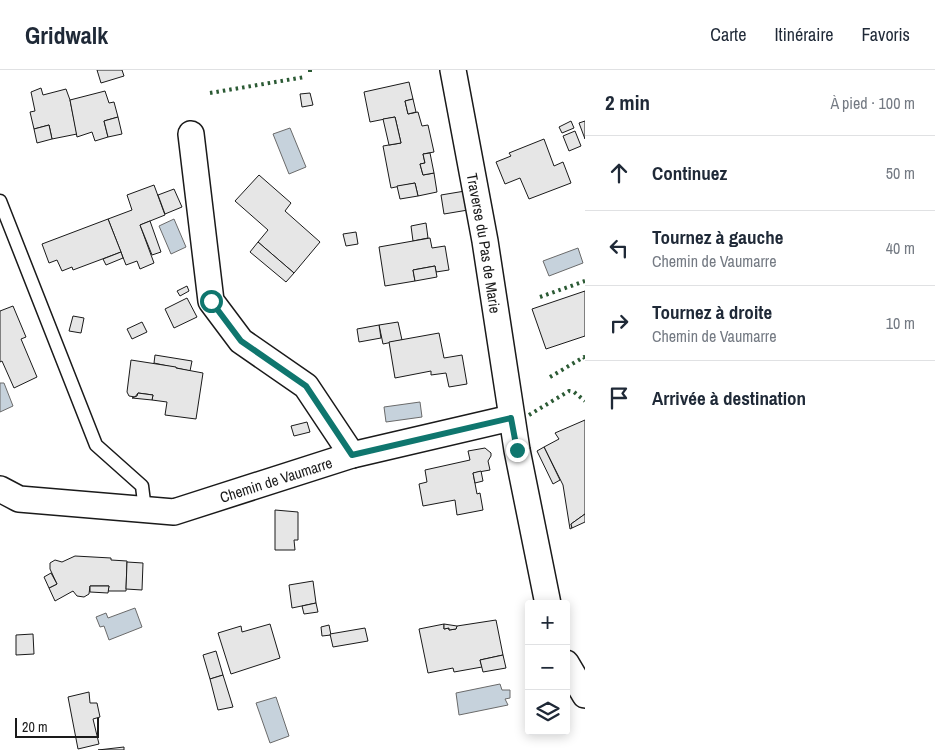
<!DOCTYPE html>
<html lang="fr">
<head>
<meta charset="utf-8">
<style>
  :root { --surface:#fff; --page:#f2f2f3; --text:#1f2937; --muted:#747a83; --line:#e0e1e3 }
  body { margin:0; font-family:"Archivo Narrow",sans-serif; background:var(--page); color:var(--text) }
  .controls { position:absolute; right:15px; bottom:15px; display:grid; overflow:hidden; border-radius:5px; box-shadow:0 2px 12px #0003 }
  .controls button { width:45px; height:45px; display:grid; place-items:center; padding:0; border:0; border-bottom:1px solid var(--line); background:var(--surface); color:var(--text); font:25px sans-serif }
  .scale { position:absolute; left:15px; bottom:12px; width:84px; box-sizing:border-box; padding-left:5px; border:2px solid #1a1a1a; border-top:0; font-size:14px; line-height:18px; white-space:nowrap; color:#1a1a1a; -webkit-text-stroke:4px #fff; paint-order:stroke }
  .stop { position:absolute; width:15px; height:15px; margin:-11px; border:4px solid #0f766e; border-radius:50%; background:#fff }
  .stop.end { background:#0f766e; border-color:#fff; box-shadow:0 1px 5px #0008 }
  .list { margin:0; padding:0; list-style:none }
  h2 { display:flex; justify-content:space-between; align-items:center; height:65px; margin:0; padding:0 20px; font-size:21px }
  h2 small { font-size:16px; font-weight:400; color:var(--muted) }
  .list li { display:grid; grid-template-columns:32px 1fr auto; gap:15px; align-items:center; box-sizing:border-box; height:75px; padding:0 20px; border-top:1px solid var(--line) }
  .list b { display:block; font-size:19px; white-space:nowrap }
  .list p { margin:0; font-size:16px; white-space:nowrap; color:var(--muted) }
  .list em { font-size:16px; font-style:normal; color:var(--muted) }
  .icon { flex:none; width:28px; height:28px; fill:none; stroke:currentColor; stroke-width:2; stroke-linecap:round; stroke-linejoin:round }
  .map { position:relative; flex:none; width:585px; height:680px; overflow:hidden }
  header { display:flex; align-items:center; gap:30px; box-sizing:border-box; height:70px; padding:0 25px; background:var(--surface); border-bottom:1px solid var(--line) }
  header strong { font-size:24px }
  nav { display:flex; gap:28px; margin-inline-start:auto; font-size:18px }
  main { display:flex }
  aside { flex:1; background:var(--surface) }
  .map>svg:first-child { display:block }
  .water { fill:#c6d2dc; stroke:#6a6a6a }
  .building { fill:#e6e6e6; stroke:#1a1a1a }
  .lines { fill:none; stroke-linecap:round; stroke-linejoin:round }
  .service-casing { stroke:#1a1a1a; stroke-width:15 }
  .minor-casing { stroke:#1a1a1a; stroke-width:28 }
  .service { stroke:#fff; stroke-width:12 }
  .minor { stroke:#fff; stroke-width:25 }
  .hedge { stroke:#2b5a34; stroke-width:4; stroke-dasharray:2.5 4; stroke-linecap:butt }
  .route { stroke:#0f766e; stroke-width:6 }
  .labels { text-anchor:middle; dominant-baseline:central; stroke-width:4; stroke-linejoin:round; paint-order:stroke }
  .street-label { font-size:15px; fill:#1a1a1a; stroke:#fff }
</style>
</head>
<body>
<header>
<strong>Gridwalk</strong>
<nav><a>Carte</a><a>Itinéraire</a><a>Favoris</a></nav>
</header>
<main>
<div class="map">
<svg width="585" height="680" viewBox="0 0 585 680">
  <rect width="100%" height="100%" fill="#fff"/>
  <!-- water -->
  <g class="water">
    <path d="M290 58 306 97 289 104 273 64Z"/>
    <path d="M174 149 186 177 171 184 159 156Z"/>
    <path d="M578 178 583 193 549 206 543 191Z"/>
    <path d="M0 313H4L13 336 0 342Z"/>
    <path d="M420 332 422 347 386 352 384 337Z"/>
    <path d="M135 538 142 557 109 570 104 556 100 557 96 547 106 543 108 548Z"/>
    <path d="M500 614 502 620H510V628L505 629 508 635 459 645 456 623Z"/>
    <path d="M276 627 289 666 270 673 256 633Z"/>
  </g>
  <!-- building -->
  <g class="building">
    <path d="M97 0H122L124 6 101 13Z"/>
    <path d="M409 12 413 29 405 31 408 44 418 42 422 56 428 55 434 82 423 84 425 93 420 94 423 105 434 103 437 122 418 126 415 113 391 118 383 76 401 73 395 47 370 52 364 22Z"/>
    <path d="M41 18 43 25 66 19 70 30 77 64 52 69 49 55 34 59 30 42 35 41 31 22Z"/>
    <path d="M105 21 109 33 114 32 118 47 104 51 108 67 95 71 92 62 77 67 70 30Z"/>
    <path d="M310 23 313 35 302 37 300 24Z"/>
    <path d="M413 29 416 42 408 44 405 31Z"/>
    <path d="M118 47 122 64 108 67 104 51Z"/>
    <path d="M395 47 401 73 389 75 383 49Z"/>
    <path d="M571 51 574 58 562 63 559 57Z"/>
    <path d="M585 51V69L579 53Z"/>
    <path d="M49 55 52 69 37 73 34 59Z"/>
    <path d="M575 61 581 76 569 81 563 66Z"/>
    <path d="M544 69 554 96 563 92 571 113 529 129 520 108 505 114 496 92 511 86 509 83Z"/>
    <path d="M430 83 434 103 423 105 420 94 425 93 423 84Z"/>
    <path d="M259 105 291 133 285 141 320 172 294 203 258 172 268 160 235 131Z"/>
    <path d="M415 113 418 126 400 129 397 116Z"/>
    <path d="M154 115 165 145 140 155 154 193 140 199 137 191 126 195 108 149 132 140 127 125Z"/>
    <path d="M174 119 182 137 165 144 158 125Z"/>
    <path d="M465 121 468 140 444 144 441 125Z"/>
    <path d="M108 149 121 182 73 200 72 197 62 201 57 190 49 193 42 174Z"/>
    <path d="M150 151 161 182 152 185 140 155Z"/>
    <path d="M426 153 428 168 413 171 411 156Z"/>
    <path d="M356 162 358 174 346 176 343 164Z"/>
    <path d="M430 168 432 178 445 176 449 200 436 202 435 196 413 200 415 211 385 216 379 177Z"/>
    <path d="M258 172 294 203 286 212 250 182Z"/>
    <path d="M121 182 123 188 106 195 103 189Z"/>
    <path d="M435 196 437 207 415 211 413 200Z"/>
    <path d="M187 216 189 221 180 226 177 221Z"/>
    <path d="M585 221V266L546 279 532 239Z"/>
    <path d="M187 228 197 247 174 258 165 239Z"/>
    <path d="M13 236 26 267 21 269 37 307 14 318 2 291 0 292V241Z"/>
    <path d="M73 246 84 248 81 263 69 261Z"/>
    <path d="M142 252 147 262 132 269 127 259Z"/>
    <path d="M398 252 402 270 383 274 379 255Z"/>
    <path d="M379 255 381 268 359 272 357 259Z"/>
    <path d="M439 263 444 288 462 285 467 314 449 317 446 303 431 305V301L395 308 389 272Z"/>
    <path d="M155 285 192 291 190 301 154 293Z"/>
    <path d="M131 290 176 297V298L203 303 196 349 165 345 167 332 152 330 153 325 138 323 135 327 129 326 127 322Z"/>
    <path d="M138 323 153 325 152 330 132 328 137 326Z"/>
    <path d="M585 350V444L571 454 572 458 570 459 563 415 544 377 559 369 555 363Z"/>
    <path d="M307 352 310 362 294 366 291 356Z"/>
    <path d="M544 377 560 410 553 414 537 381Z"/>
    <path d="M485 378 491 383V386L488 391 490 400 473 403 477 424 480 423 483 440 457 445 455 430 423 436 419 414 427 412 425 400 470 390 468 381Z"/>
    <path d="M481 401 483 411 475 413 473 403Z"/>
    <path d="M275 440 298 442V470H294L295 480H275Z"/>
    <path d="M585 444V452L572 458 571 454Z"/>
    <path d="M75 486 111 488V490L127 491 126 521H108L109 516H90L89 524 84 527 77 526 73 521 55 531 49 518 57 514 50 499V493L55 490 62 492Z"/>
    <path d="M127 492 143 493 142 520 126 519Z"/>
    <path d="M51 503 57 514 49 518 44 507Z"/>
    <path d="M313 511 316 533 292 538 289 515Z"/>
    <path d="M90 516H109L108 523 90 522Z"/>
    <path d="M316 533 318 542 304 544 302 536Z"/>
    <path d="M496 550 503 585 480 590 482 597 454 602 453 598 428 603 419 559 444 554V559L449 558V560L456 559 457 556Z"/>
    <path d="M270 554 280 588 231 604 218 563 241 556 242 562Z"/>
    <path d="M444 554 457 556 456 559 449 560V558L444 559Z"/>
    <path d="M329 555 331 565 322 566 321 557Z"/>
    <path d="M365 558 368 571 333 577 330 564Z"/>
    <path d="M33 564 34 584 16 585V565Z"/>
    <path d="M216 581 223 605 210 609 203 585Z"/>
    <path d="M503 585 506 598 483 602 480 590Z"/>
    <path d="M223 605 233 637 218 640 210 609Z"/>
    <path d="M89 622 90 633H97L100 647 93 649 99 674 78 679 68 627Z"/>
    <path d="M124 677V680H98Z"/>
  </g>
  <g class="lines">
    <defs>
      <path id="service" d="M0 131 96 375 142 416 145 440"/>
      <g id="minor">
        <path id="s1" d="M453 0 485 171 517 380 548 534"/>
        <path d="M191 64 211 231 241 271 306 316 352 385"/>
        <path id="s2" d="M0 419 19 429 174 442 352 385 511 348"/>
        <path d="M566 593 585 625"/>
      </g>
    </defs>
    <!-- service casing -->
    <use href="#service" class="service-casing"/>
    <!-- minor casing -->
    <use href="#minor" class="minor-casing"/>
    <!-- service -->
    <use href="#service" class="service"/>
    <!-- minor -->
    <use href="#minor" class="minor"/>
    <!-- hedge -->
    <g class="hedge">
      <path d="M310 0V2"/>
      <path d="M210 23 305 7"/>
      <path d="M540 227 585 211"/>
      <path d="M550 307 584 287 585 289"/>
      <path d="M529 345 569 321 574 322 585 331"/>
    </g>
  </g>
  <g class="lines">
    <!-- route -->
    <path class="route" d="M211 231 241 271 306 316 352 385 511 348 517 380"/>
  </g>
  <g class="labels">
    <!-- street labels -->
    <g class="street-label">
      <text stroke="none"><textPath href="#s1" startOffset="176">Traverse du Pas de Marie</textPath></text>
      <text stroke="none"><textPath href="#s2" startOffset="284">Chemin de Vaumarre</textPath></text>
    </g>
  </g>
</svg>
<div class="controls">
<button>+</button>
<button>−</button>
<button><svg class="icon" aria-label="layers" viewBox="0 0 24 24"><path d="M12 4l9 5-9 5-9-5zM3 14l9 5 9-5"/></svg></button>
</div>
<div class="scale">20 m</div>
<div class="stop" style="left:211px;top:231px"></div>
<div class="stop end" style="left:517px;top:380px"></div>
</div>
<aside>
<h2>2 min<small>À pied · 100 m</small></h2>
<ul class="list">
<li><svg class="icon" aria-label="ahead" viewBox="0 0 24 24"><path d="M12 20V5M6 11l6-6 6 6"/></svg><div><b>Continuez</b></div><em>50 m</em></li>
<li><svg class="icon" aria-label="left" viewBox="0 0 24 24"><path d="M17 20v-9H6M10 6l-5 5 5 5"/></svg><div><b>Tournez à gauche</b><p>Chemin de Vaumarre</p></div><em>40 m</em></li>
<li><svg class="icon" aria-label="right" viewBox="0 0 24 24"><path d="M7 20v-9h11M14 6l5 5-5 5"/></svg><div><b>Tournez à droite</b><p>Chemin de Vaumarre</p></div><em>10 m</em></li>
<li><svg class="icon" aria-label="arrive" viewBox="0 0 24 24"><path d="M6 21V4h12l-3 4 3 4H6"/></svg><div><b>Arrivée à destination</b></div></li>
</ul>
</aside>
</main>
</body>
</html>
